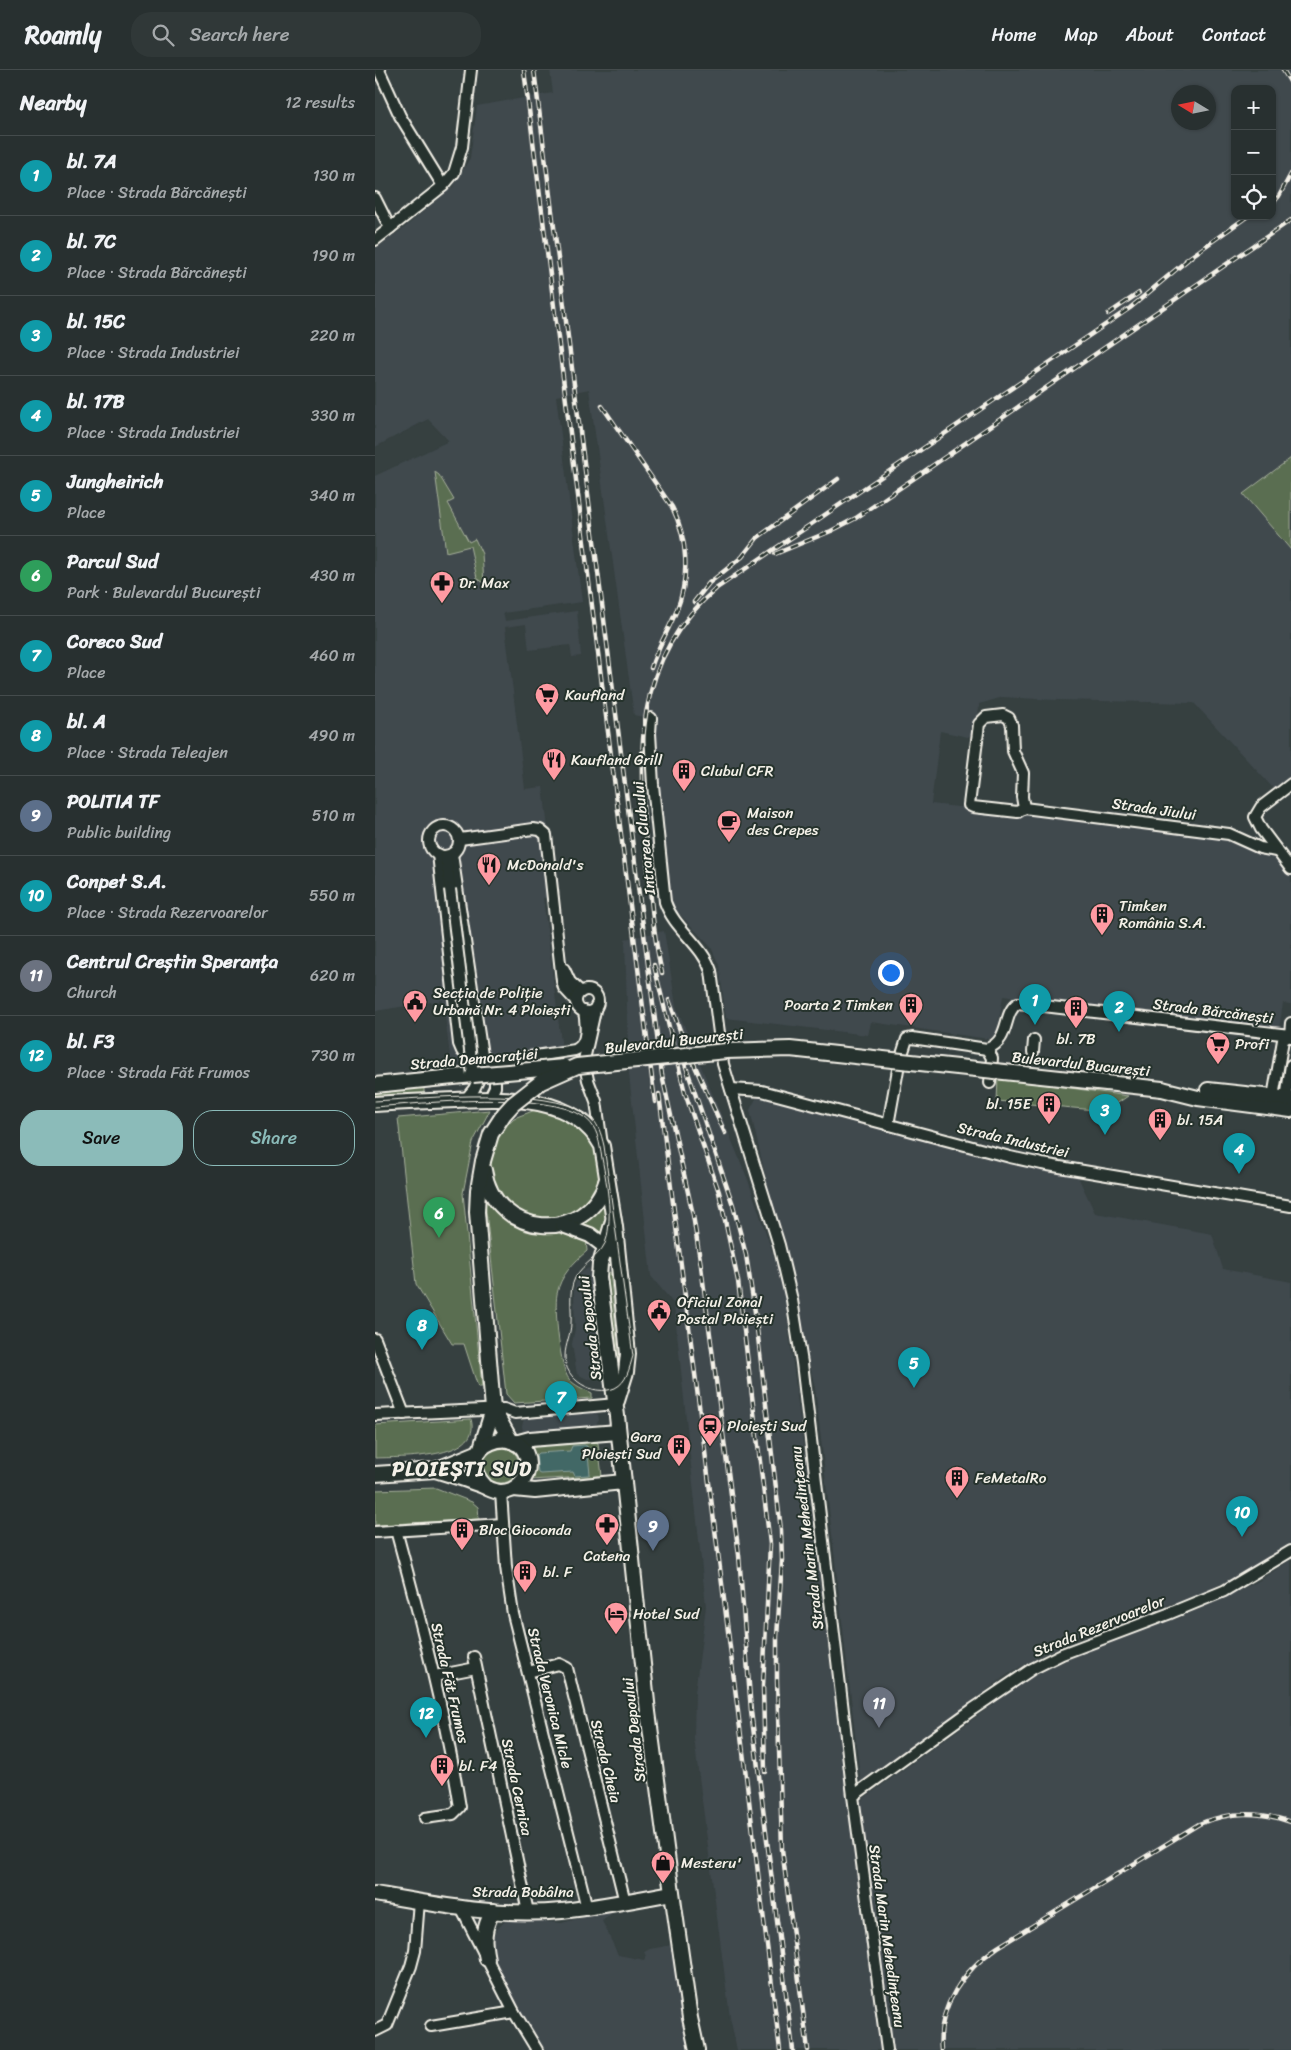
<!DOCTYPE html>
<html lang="en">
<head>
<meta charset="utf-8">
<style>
  :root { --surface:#283030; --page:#303838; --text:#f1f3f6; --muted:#a5a9ab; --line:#444b4c; --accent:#8bbbb9 }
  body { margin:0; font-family:Sriracha,sans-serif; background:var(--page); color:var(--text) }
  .controls { position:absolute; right:15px; top:15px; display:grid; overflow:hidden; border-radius:10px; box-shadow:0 1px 4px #0004 }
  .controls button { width:45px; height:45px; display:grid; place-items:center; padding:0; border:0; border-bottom:1px solid var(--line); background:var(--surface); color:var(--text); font:25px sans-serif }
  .compass { position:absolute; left:796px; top:15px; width:45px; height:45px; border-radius:50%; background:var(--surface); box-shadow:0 1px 4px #0004; rotate:280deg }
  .you { position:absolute; left:515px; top:902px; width:18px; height:18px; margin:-12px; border:4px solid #fff; border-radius:50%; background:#1a73e8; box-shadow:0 0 0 8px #1a73e833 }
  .badge { display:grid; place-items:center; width:32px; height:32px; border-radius:50%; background:var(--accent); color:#fff; font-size:16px; font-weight:700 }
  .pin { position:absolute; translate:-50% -41px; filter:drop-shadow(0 1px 2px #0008) }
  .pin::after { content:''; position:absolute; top:26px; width:18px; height:15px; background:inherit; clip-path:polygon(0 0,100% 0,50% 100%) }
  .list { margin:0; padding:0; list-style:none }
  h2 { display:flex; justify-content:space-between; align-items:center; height:65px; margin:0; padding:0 20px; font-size:21px }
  h2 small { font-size:16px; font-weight:400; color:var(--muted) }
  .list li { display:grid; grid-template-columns:32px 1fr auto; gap:15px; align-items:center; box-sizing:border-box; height:80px; padding:0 20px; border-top:1px solid var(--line) }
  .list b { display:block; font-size:19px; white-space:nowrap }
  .list p { margin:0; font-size:16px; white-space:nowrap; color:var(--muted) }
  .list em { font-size:16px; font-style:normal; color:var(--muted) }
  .actions { display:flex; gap:10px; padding:15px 20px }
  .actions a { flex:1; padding:11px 0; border:1px solid var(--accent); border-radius:20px; text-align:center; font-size:18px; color:var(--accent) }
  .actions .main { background:var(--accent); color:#111 }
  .icon { flex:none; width:28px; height:28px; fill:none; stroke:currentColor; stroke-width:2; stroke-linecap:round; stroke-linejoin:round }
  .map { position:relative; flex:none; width:916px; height:1980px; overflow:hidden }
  header { display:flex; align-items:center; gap:30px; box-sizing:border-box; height:70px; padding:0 25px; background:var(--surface); border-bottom:1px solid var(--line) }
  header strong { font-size:24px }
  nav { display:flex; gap:28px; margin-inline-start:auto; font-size:18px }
  .search { width:350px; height:45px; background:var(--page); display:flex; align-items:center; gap:12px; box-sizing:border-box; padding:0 18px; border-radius:20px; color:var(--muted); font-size:19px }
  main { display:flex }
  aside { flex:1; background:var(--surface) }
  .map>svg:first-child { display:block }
  .built { fill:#41494e; fill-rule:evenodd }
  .green { fill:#5a6e51; stroke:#a7b09c }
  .water { fill:#436866; stroke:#8a9f9a }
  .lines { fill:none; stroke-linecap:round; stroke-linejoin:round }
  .minor-casing { stroke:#f4f1e8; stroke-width:14 }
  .major-casing { stroke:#f4f1e8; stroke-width:18 }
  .minor { stroke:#26332d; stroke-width:10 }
  .major { stroke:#26332d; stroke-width:14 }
  .tram { stroke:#f4f1e8; stroke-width:1 }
  .rail-casing { stroke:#f4f1e8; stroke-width:4.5 }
  .rail { stroke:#26332d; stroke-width:2.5; stroke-dasharray:8; stroke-linecap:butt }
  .minor-bridge-casing { stroke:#f4f1e8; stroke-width:14; stroke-linecap:butt }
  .major-bridge-casing { stroke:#f4f1e8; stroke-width:18; stroke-linecap:butt }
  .minor-bridge { stroke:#26332d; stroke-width:10 }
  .major-bridge { stroke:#26332d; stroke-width:14 }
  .labels { text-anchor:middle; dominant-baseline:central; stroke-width:4; stroke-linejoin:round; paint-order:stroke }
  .poi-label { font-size:15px; fill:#f4f1e8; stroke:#26332d; text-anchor:start }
  .street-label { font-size:15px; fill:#f4f1e8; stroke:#26332d }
  .district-label { font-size:20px; font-weight:bold; letter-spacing:1px; fill:#f4f1e8; stroke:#26332d }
</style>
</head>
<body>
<header>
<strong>Roamly</strong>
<div class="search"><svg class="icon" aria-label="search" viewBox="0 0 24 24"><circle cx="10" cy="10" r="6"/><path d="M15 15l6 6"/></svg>Search here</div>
<nav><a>Home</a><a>Map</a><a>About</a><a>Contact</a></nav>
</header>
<main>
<aside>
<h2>Nearby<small>12 results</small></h2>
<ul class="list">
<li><span class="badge" style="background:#0f9aa8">1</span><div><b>bl. 7A</b><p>Place · Strada Bărcănești</p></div><em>130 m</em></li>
<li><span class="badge" style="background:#0f9aa8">2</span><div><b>bl. 7C</b><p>Place · Strada Bărcănești</p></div><em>190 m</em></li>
<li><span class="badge" style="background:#0f9aa8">3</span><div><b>bl. 15C</b><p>Place · Strada Industriei</p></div><em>220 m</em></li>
<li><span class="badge" style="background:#0f9aa8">4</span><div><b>bl. 17B</b><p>Place · Strada Industriei</p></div><em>330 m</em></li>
<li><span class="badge" style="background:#0f9aa8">5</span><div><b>Jungheirich</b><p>Place</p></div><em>340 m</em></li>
<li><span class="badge" style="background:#2e9e5b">6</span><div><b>Parcul Sud</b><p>Park · Bulevardul București</p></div><em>430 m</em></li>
<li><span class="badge" style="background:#0f9aa8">7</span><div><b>Coreco Sud</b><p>Place</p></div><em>460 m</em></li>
<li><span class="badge" style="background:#0f9aa8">8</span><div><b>bl. A</b><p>Place · Strada Teleajen</p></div><em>490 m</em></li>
<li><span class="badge" style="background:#5c6f8a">9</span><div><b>POLITIA TF</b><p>Public building</p></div><em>510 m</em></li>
<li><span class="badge" style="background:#0f9aa8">10</span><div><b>Conpet S.A.</b><p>Place · Strada Rezervoarelor</p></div><em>550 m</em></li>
<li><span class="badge" style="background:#6b7280">11</span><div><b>Centrul Creștin Speranța</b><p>Church</p></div><em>620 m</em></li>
<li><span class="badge" style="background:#0f9aa8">12</span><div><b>bl. F3</b><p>Place · Strada Făt Frumos</p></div><em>730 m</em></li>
</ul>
<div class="actions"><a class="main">Save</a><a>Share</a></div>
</aside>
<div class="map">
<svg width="916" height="1980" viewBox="0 0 916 1980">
  <rect width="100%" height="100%" fill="#364040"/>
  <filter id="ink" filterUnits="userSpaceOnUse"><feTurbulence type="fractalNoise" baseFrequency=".02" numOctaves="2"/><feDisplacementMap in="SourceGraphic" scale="10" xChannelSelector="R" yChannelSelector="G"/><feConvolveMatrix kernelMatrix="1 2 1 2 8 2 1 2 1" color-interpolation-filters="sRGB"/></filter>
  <g filter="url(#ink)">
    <!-- built -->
    <g class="built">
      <path d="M175 0H916V389L868 424 916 480V708L900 720 819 633 683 630 628 627 604 634 602 661 593 667 565 661 556 734 857 768 874 774V781L901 785 916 805V934L908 933 904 959 628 926 622 963 614 969 496 952 493 965 351 948 344 895 336 877 296 835 277 681 283 653 278 651V649L259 645 214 319 181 326 207 532 128 543 130 551 202 541 206 586 197 587 195 575 154 580 151 554 130 557 150 719 168 717 181 826 168 828 187 980 76 994 68 930 0 941V406L74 371 53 349 0 377V179L29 158 79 116 95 88 102 36 178 23ZM860 19H897V146H860ZM804 22H834V52H804Z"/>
      <path d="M289 861 301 936 373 1110 408 1214 472 1727 507 1980H362L355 1947 319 1668 320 1623 331 1536 299 1234 276 1206 254 1004 250 869Z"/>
      <path d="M382 1027 703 1107 720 1143 837 1164 848 1199 916 1212V1472L873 1501 829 1522 800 1533 725 1554 636 1602 486 1714 440 1317 375 1040Z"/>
      <path d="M214 1198 227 1301 224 1302 225 1308 212 1309 202 1304 197 1274 200 1259 199 1221 201 1212 207 1202Z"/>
      <path d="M215 1343H221L223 1345 224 1350 220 1356 214 1358 151 1362 148 1361 147 1356 149 1349 154 1348Z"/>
      <path d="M916 1490V1980H517L484 1732 655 1608 704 1584 751 1565 801 1549 843 1531 882 1512Z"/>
      <path d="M235 1840 237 1843 227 1851 243 1885 269 1890 271 1886 269 1882 275 1879 297 1875 312 1980H167L151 1954 119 1893 118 1864 132 1849 187 1853Z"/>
    </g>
    <!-- green -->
    <g class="green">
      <path d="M916 388V480L868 424Z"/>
      <path d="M60 402 64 405 79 430 73 433 94 472 100 469 107 484 109 513 102 508 95 476 71 482Z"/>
      <path d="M623 1008 753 1026 731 1041 622 1031Z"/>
      <path d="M49 1016V1027L0 1030V1020Z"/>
      <path d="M163 1039 187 1046 218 1065 227 1097 224 1114 215 1130 202 1142 169 1152 136 1140 116 1111 114 1093 118 1076 126 1060 139 1048Z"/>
      <path d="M115 1040 98 1072 88 1123 107 1317H103L89 1274H77L41 1214 23 1048Z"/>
      <path d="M230 1129 233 1162 229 1166 204 1154V1151Z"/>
      <path d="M110 1132H117L211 1170 212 1181C199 1192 185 1206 182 1224 179 1239 185 1298 194 1309 200 1316 209 1319 217 1323V1328L139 1333 131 1324Z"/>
      <path d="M235 1202 245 1298H243L232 1203Z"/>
      <path d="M96 1349C108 1390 23 1387 0 1388V1355Z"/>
      <path d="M221 1372 223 1373 227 1406 155 1410 154 1376Z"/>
      <circle cx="126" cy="1395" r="18"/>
      <path d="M61 1418 97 1432 103 1437 104 1449 0 1455V1420Z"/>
    </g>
    <!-- water -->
    <path class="water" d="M209 1375 212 1376 215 1404 213 1405 200 1406 198 1402 165 1404 163 1403 161 1385 163 1383 195 1381 197 1376Z"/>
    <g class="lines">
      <defs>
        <g id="minor">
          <path d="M4 0 25 46 68 116"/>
          <path d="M0 128 15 158"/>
          <path d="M0 170 68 116 79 103 87 77 96 0"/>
          <path d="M628 645 634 648 637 655 638 681 648 703 647 727 649 738 643 742 598 737 594 735 604 654 611 647Z"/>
          <path d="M276 648 275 663 278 715 290 832C299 859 327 874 336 901L348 994 404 1175 417 1230 427 1293 478 1726 512 1980"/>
          <path d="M916 714 886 737 880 747 886 759 916 799"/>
          <path d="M649 738 854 764 885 778 901 781"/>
          <circle cx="69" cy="771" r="15"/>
          <path d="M85 769 158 759 165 760 171 765 187 911 189 918 201 931"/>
          <path d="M63 784 84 974 87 981 91 983 102 982"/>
          <path d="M77 784 107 985 113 990 121 992 200 980C214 974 211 954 209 941"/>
          <path d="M71 786 75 819"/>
          <path d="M189 899 195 912 206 922"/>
          <circle cx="212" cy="931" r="11"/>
          <path d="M221 936 209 990 213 1010 221 1031 227 1075"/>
          <path d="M612 979 617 988 615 1013"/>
          <path d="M658 982 659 970"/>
          <path d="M356 1019 387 1021 635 1087 667 1094 916 1136"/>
          <path d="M898 1027 908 970 915 965 916 967"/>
          <path d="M114 1029 120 1017V998"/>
          <path d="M911 1029 916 995"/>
          <path d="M90 1030 99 1019 113 990"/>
          <path d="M513 1055 524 994 532 969 537 968 612 979C636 970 627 943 643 933L915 965 916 953"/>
          <path d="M0 1269 29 1344"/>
          <path d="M0 1345 129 1339 140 1343 241 1334"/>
          <path d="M126 1422 131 1497 138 1544 212 1838"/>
          <path d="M21 1460C46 1552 70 1643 85 1737L78 1744 50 1748"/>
          <path d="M0 1462 128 1454"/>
          <path d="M99 1587 153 1842"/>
          <path d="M153 1602 184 1594 192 1598 250 1832"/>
          <path d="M60 1606 101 1598"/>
          <path d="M478 1726 598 1639 657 1599 687 1584 793 1544 849 1521 916 1481"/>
          <path d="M86 1838 139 1942 162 1980"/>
          <path d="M56 1956 139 1942"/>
          <path d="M0 1961 12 1955 36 1896 40 1881 44 1831"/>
        </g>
        <g id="major">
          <path d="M0 1015 98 1005"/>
          <path d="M787 1019 823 1028 916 1040"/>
          <path d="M833 1020 916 1029"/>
          <path d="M0 1034C27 1032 54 1031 81 1030 131 1028 199 1024 227 1076L240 1157 253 1284 251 1302 242 1331"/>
          <path d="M109 1100C119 1168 213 1176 232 1109"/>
          <path d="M238 1151 225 1194 224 1207 242 1346 273 1642 295 1808 315 1948 322 1980"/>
          <path d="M188 1155 215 1165 236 1181"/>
          <path d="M118 1339 136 1371"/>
          <path d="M140 1373 155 1369 243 1362"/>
          <path d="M106 1378 118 1339 102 1142 103 1120 108 1091"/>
          <path d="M60 1400C76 1405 93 1410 108 1416 115 1419 119 1422 126 1422 141 1422 153 1409 153 1394 150 1347 72 1376 110 1416"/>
          <path d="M0 1404 60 1400 104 1382"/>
          <path d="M139 1419 160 1421 248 1412"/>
          <path d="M0 1824C62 1835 124 1847 187 1841 224 1837 260 1830 297 1823"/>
          <path d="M112 1889C108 1870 108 1858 118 1841"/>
        </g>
      </defs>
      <!-- minor casing -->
      <use href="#minor" class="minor-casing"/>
      <!-- major casing -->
      <use href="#major" class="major-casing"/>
      <!-- minor -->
      <use href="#minor" class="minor"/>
      <!-- major -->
      <use href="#major" class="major"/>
      <!-- tram -->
      <path class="tram" d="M0 1031C50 1028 172 1016 212 1044 223 1052 226 1063 229 1076L258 1286C254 1299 252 1312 240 1318 219 1327 189 1310 190 1286 190 1275 196 1264 196 1253 197 1238 193 1222 200 1208 208 1192 229 1185 232 1167 238 1138 230 1106 225 1077 223 1065 220 1055 209 1047 171 1020 48 1033 0 1037"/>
      <defs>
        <g id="rail">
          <path d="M149 0 280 1032"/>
          <path d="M159 0 287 1005 318 1145 326 1196 364 1485 376 1641 418 1980"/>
          <path d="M908 0 916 13"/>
          <path d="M897 134 904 126 916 104"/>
          <path d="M811 190 873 146"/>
          <path d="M733 244 764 223"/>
          <path d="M227 336 297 437C313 469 315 508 301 542 293 561 282 578 276 598"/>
          <path d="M400 484 456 461 481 448 916 150"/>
          <path d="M319 532 334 513 367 487 382 468 463 409"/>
          <path d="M279 895 310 1023 344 1122 363 1211 395 1474 388 1616 390 1702"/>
          <path d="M287 903C278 865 276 826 272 787 263 686 256 590 342 518L755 238 816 187"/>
          <path d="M294 930 310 974 350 1063"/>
          <path d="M306 982 358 1135 371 1185 380 1242 406 1460 407 1491 402 1567V1610L407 1779 433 1980"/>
          <path d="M284 1024 350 1537 405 1980"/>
          <path d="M566 1980C562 1937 589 1899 623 1877L824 1754C855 1741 884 1741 916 1752"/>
        </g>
      </defs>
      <!-- rail casing -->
      <use href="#rail" class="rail-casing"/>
      <!-- rail -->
      <use href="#rail" class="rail"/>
      <defs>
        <path id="minor-bridge" d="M75 819 98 1005"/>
        <g id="major-bridge">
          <path d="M98 1005 189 997"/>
          <path d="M108 1091 116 1064 129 1044 138 1034 166 1012 202 996 351 981 415 979 787 1019"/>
        </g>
      </defs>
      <!-- minor-bridge casing -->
      <use href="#minor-bridge" class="minor-bridge-casing"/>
      <!-- major-bridge casing -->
      <use href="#major-bridge" class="major-bridge-casing"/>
      <!-- minor-bridge -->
      <use href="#minor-bridge" class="minor-bridge"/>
      <!-- major-bridge -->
      <use href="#major-bridge" class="major-bridge"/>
    </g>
  </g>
  <!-- icons -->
  <defs>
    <symbol id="pharmacy-pin" viewBox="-11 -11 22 30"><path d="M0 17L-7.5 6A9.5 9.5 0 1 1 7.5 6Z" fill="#ff9aa2" stroke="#26332d"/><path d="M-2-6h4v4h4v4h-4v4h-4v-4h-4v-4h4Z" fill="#111"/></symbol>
    <symbol id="supermarket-pin" viewBox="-11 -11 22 30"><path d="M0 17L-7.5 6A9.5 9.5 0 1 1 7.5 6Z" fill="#ff9aa2" stroke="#26332d"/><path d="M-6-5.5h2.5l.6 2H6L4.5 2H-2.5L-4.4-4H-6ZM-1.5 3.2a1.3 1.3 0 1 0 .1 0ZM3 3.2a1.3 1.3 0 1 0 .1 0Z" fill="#111"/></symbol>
    <symbol id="restaurant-pin" viewBox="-11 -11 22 30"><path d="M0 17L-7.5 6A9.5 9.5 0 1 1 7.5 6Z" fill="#ff9aa2" stroke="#26332d"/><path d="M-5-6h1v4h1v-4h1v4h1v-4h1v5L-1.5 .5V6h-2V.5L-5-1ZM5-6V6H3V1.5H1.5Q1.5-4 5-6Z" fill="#111"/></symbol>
    <symbol id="building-pin" viewBox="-11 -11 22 30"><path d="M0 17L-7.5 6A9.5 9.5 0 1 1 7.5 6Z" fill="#ff9aa2" stroke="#26332d"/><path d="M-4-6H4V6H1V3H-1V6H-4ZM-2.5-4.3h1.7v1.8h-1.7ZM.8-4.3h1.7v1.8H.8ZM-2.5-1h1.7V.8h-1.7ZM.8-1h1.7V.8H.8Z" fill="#111"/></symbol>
    <symbol id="cafe-pin" viewBox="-11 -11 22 30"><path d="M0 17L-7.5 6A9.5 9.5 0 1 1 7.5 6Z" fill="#ff9aa2" stroke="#26332d"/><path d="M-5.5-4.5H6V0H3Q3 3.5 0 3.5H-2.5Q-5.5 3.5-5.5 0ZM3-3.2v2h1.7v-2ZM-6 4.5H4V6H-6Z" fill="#111"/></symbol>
    <symbol id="civic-pin" viewBox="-11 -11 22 30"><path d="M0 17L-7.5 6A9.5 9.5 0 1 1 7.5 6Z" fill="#ff9aa2" stroke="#26332d"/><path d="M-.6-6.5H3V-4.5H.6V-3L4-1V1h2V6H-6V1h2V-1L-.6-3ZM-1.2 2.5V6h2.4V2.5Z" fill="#111"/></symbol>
    <symbol id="station-pin" viewBox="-11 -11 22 30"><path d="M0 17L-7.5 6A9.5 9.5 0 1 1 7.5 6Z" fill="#ff9aa2" stroke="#26332d"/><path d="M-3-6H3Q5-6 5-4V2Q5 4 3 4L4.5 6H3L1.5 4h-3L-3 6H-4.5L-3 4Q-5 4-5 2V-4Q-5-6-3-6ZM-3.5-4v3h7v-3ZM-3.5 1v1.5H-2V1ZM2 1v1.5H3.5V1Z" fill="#111"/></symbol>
    <symbol id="hotel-pin" viewBox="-11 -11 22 30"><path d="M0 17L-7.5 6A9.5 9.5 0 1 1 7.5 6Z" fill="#ff9aa2" stroke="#26332d"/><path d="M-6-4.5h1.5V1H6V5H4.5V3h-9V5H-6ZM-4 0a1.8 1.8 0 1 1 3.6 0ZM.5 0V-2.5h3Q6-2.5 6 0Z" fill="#111"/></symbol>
    <symbol id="shop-pin" viewBox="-11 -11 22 30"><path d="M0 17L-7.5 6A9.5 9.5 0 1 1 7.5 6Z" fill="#ff9aa2" stroke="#26332d"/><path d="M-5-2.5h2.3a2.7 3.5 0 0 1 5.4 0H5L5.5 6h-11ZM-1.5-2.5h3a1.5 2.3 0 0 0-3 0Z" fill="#111"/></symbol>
  </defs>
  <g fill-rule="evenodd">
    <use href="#pharmacy-pin" x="53" y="499" width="28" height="38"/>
    <use href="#supermarket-pin" x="158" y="611" width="28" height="38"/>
    <use href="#restaurant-pin" x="165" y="676" width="28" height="38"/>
    <use href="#building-pin" x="295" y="687" width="28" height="38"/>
    <use href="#cafe-pin" x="340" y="738" width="28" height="38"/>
    <use href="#restaurant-pin" x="100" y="781" width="28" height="38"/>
    <use href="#building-pin" x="713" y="831" width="28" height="38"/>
    <use href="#civic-pin" x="26" y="918" width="28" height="38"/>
    <use href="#building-pin" x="522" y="921" width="28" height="38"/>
    <use href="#building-pin" x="687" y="924" width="28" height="38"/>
    <use href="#supermarket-pin" x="829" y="960" width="28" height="38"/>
    <use href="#building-pin" x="660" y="1020" width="28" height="38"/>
    <use href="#building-pin" x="771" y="1036" width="28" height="38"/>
    <use href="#civic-pin" x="270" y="1227" width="28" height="38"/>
    <use href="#station-pin" x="321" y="1342" width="28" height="38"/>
    <use href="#building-pin" x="290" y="1362" width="28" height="38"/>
    <use href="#building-pin" x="568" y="1394" width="28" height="38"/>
    <use href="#pharmacy-pin" x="218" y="1441" width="28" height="38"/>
    <use href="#building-pin" x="73" y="1446" width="28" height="38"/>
    <use href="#building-pin" x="136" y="1488" width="28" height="38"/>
    <use href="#hotel-pin" x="227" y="1530" width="28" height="38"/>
    <use href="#building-pin" x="53" y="1682" width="28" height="38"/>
    <use href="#shop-pin" x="274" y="1779" width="28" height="38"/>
  </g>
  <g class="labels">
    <!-- poi labels -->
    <g class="poi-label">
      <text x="84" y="513">Dr. Max</text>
      <text x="190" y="625">Kaufland</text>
      <text x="196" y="690">Kaufland Grill</text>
      <text x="326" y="701">Clubul CFR</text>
      <text x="372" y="743">Maison<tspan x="372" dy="17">des Crepes</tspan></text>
      <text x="132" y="795">McDonald's</text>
      <text x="744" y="836">Timken<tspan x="744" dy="17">România S.A.</tspan></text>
      <text x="58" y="923">Secția de Poliție<tspan x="58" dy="17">Urbană Nr. 4 Ploiești</tspan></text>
      <text x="518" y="935" text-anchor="end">Poarta 2 Timken</text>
      <text x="701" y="969" text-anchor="middle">bl. 7B</text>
      <text x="860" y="974">Profi</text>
      <text x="656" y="1034" text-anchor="end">bl. 15E</text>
      <text x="802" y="1050">bl. 15A</text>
      <text x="302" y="1232">Oficiul Zonal<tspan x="302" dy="17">Postal Ploiești</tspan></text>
      <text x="352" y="1356">Ploiești Sud</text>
      <text x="286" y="1367" text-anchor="end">Gara<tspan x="286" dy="17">Ploiești Sud</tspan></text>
      <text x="600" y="1408">FeMetalRo</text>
      <text x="104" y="1460">Bloc Gioconda</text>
      <text x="232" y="1486" text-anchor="middle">Catena</text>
      <text x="168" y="1502">bl. F</text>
      <text x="258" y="1544">Hotel Sud</text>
      <text x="84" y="1696">bl. F4</text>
      <text x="306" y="1793">Mesteru'</text>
    </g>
    <!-- street labels -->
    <g class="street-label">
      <text transform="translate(779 739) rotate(8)">Strada Jiului</text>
      <text transform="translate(269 768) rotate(-96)">Intrarea Clubului</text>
      <text transform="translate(838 941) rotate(7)">Strada Bărcănești</text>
      <text transform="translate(299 971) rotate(-6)">Bulevardul București</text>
      <text transform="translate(99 989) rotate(-5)">Strada Democrației</text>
      <text transform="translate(706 994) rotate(6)">Bulevardul București</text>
      <text transform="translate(638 1070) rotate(13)">Strada Industriei</text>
      <text transform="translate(215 1258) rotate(-97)">Strada Depoului</text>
      <text transform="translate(432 1468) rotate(-97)">Strada Marin Mehedințeanu</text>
      <text transform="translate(724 1556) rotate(-22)">Strada Rezervoarelor</text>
      <text transform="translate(75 1613) rotate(77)">Strada Făt Frumos</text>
      <text transform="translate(175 1628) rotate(76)">Strada Veronica Micle</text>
      <text transform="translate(259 1660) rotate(-97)">Strada Depoului</text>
      <text transform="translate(231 1691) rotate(76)">Strada Cheia</text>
      <text transform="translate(142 1717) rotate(78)">Strada Cernica</text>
      <text x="148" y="1822">Strada Bobâlna</text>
      <text transform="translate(512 1866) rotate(82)">Strada Marin Mehedințeanu</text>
    </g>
    <!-- district labels -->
    <g class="district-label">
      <text x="87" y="1399">PLOIEȘTI SUD</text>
    </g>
  </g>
</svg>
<div class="controls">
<button>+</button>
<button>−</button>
<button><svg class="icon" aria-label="locate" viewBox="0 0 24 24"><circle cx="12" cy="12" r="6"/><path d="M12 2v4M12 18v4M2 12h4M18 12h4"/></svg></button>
</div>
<svg class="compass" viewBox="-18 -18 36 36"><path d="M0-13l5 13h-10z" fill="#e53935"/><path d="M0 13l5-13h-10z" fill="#a5a9ab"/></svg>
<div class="you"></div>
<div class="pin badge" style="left:660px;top:955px;background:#0f9aa8">1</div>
<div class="pin badge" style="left:744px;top:962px;background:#0f9aa8">2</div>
<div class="pin badge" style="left:730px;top:1065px;background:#0f9aa8">3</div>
<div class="pin badge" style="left:864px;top:1104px;background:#0f9aa8">4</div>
<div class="pin badge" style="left:539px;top:1318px;background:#0f9aa8">5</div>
<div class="pin badge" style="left:64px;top:1168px;background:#2e9e5b">6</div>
<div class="pin badge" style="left:186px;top:1352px;background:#0f9aa8">7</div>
<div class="pin badge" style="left:47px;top:1280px;background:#0f9aa8">8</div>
<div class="pin badge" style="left:278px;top:1481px;background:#5c6f8a">9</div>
<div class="pin badge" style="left:867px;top:1467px;background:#0f9aa8">10</div>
<div class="pin badge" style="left:504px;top:1658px;background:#6b7280">11</div>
<div class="pin badge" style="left:51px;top:1668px;background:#0f9aa8">12</div>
</div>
</main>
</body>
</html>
